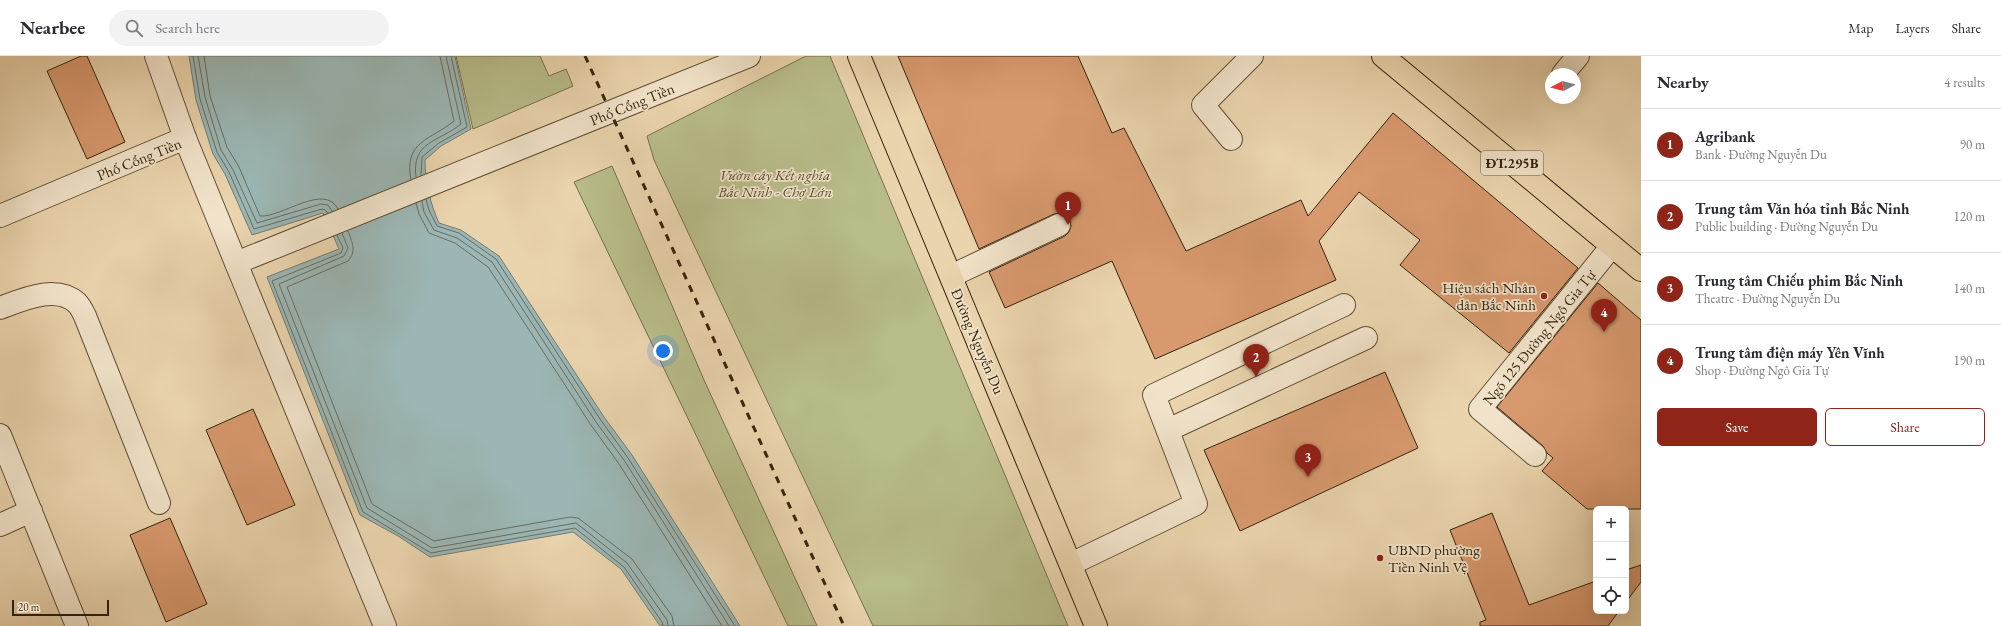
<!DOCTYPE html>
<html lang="en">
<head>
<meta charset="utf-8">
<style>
  :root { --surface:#fff; --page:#f2f2f3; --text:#2b2b33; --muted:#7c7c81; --line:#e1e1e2; --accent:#8f2418 }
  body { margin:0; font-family:"EB Garamond",serif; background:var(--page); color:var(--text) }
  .controls { position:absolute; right:12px; bottom:12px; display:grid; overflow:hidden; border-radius:6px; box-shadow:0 4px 16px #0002 }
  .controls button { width:36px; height:36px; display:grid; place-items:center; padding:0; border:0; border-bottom:1px solid var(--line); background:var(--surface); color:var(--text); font:20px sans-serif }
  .compass { position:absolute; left:1545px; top:12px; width:36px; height:36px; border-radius:50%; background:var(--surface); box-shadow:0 4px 16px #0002; rotate:263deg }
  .scale { position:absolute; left:12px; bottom:10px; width:97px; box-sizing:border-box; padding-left:4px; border:2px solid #35240d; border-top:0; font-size:11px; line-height:14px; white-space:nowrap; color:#35240d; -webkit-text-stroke:3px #f1e3ca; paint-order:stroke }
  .you { position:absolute; left:663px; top:295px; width:14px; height:14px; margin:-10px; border:3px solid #fff; border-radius:50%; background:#1a73e8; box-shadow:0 0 0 6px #1a73e833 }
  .badge { display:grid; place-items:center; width:26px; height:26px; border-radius:50%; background:var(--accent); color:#fff; font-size:13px; font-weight:700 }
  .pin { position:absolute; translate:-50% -33px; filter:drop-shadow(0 1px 2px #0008) }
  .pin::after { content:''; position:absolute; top:21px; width:14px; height:12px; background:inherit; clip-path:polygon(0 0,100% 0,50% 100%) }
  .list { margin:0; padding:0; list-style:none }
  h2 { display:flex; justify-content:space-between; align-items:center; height:52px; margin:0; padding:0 16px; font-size:17px }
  h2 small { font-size:13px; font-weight:400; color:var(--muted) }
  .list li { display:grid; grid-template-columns:26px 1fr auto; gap:12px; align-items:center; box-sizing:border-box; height:72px; padding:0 16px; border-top:1px solid var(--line) }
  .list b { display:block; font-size:15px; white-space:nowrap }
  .list p { margin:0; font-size:13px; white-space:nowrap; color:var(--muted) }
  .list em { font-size:13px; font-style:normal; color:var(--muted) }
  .actions { display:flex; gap:8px; padding:12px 16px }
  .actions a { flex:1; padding:9px 0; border:1px solid var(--accent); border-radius:6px; text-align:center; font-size:14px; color:var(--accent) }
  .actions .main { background:var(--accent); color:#fff }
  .icon { flex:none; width:22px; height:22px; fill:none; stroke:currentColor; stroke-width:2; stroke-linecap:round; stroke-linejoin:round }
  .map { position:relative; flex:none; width:1641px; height:570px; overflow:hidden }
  header { display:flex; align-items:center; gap:24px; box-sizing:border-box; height:56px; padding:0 20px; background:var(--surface); border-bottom:1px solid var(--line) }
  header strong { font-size:19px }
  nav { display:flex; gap:22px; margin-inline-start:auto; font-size:14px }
  .search { width:280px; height:36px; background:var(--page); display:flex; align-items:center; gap:10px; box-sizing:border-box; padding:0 14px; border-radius:22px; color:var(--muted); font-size:15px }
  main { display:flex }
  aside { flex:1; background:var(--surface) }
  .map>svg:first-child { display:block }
  .green { fill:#b7bc89; stroke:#76704b }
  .water { fill:#9bb6b4; stroke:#727c71 }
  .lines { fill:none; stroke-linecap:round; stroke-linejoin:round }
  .shore { stroke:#686d60; stroke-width:1 }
  .building { fill:#d8996e; stroke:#35240d }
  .minor-casing { stroke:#625035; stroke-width:24 }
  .major-casing { stroke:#35240d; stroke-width:24 }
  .minor { stroke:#f1e3ca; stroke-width:22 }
  .major { stroke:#ead4ad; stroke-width:22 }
  .rail { stroke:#35240d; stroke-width:3; stroke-dasharray:7 7; stroke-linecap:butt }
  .poi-dot { fill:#8f2418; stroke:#f1e3ca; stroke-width:1.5 }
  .labels { text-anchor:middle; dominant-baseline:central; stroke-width:3.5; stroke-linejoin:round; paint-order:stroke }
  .shield { fill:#f1e3ca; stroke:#6d5d46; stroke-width:1 }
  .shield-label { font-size:14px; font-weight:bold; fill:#35240d }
  .street-label { font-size:15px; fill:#35240d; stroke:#f1e3ca }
  .park-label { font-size:15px; font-style:italic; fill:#564a2c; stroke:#f1e3ca }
  .poi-label { font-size:15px; fill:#35240d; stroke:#f1e3ca; text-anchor:end }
</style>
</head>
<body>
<header>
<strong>Nearbee</strong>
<div class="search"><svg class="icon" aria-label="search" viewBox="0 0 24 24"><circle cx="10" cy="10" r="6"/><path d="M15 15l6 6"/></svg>Search here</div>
<nav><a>Map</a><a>Layers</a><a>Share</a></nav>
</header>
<main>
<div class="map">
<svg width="1641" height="570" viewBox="0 0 1641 570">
  <rect width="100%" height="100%" fill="#ead4ad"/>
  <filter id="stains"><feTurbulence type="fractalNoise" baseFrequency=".005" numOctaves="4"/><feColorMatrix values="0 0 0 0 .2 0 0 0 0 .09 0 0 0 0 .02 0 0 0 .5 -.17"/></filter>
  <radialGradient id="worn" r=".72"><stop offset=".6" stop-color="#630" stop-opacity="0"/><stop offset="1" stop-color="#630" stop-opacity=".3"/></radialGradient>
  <!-- green -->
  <g class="green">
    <path d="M456 0H540L549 20 566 13 573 30 473 73Z"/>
    <path d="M806 0H830L1068 570H873L654 104 647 80Z"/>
    <path d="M612 110 704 324 817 570H788L574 126Z"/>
  </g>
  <!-- water -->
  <path class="water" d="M189 0H455L471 73 441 90 425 104C425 126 430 147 439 167L461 174 499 200 604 361 632 399 740 570H660L621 513 573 476 430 501 398 480 360 459 267 221 339 193 323 157 252 179 225 118 213 98 196 44Z"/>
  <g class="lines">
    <!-- shore -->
    <g class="shore">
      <path d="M193 0 200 43 217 96 229 116 254 173 322 153 325 154 328 157"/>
      <path d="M198 0 205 41 221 94 233 114 257 167 321 148 328 149 332 155"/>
      <path d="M204 0 210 40 227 91 239 111 260 160C281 162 325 126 338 153"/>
      <path d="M421 119 422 101 439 87 467 71 451 0"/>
      <path d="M416 121C411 85 439 86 461 68L446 0"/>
      <path d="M411 124C403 85 431 84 454 65L440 0"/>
      <path d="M426 143 429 154 437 170 459 177 496 203 600 363 628 402 735 570"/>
      <path d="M422 145 424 156 434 174 457 182 492 206 596 366 624 404 729 570"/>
      <path d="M416 147 419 158 429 177 455 187 488 211 591 369 619 408 722 570"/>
      <path d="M348 175C352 186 357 195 348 205L287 231 372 448 434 485 570 461 578 462 632 503 672 560 674 570"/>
      <path d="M342 177 348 192 344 200 279 228 367 452 432 492 576 467 627 507 667 564 668 570"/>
      <path d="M337 179 343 192 341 197 272 225 363 456 431 497 575 472 624 511 662 566 663 570"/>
    </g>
  </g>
  <!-- building -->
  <g class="building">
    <path d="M81 0H87L125 86 87 103 47 15Z"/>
    <path d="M898 0H1078L1112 77 1124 72 1186 195 1301 144 1308 160 1393 57 1578 212 1509 297 1400 209 1420 184 1359 136 1319 185 1336 224 1155 303 1112 205 1005 252 989 216 1065 180 1069 176 1071 170 1070 164 1066 159 1060 157 1054 158 979 193Z"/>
    <path d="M1598 227 1641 264V453H1587L1542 415 1553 402 1547 397 1543 390 1497 351Z"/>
    <path d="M1385 316 1418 392 1240 475 1204 394Z"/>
    <path d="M253 353 295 449 247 469 206 374Z"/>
    <path d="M1492 457 1529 549 1596 525V555H1619L1608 570H1480V566L1486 564 1450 474Z"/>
    <path d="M170 462 207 548 166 566 130 479Z"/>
    <path d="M1641 509V526L1626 546V514Z"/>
  </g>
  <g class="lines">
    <defs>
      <g id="minor">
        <path d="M156 0 185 82"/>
        <path d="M1563 18 1578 0"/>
        <path d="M1231 83 1203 49 1252 0"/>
        <path d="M0 160 185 82 236 207 749 0"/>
        <path d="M236 207 385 570"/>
        <path d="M951 220 1059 169"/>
        <path d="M0 252C22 244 56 228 77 247 80 250 83 256 85 260L159 447"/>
        <path d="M1168 374 1366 282"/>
        <path d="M0 379 77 570"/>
        <path d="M1535 399 1480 353 1612 190"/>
        <path d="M0 469 31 455"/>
        <path d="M1071 508 1196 448 1154 339 1344 249"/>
      </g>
      <g id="major">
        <path d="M859 0 1096 570"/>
        <path d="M1383 0 1641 214"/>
      </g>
    </defs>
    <!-- minor casing -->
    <use href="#minor" class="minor-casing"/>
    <!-- major casing -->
    <use href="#major" class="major-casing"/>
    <!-- minor -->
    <use href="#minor" class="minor"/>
    <!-- major -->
    <use href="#major" class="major"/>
    <!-- rail -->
    <path class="rail" d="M585 0 844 570"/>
  </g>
  <!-- markers -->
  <g class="poi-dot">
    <circle cx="1544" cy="240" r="4"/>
    <circle cx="1380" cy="502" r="4"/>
  </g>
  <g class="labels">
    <!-- shield labels -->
    <rect class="shield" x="1481" y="95" width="62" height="24" rx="3"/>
    <g class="shield-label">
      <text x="1512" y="107">ĐT.295B</text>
    </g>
    <!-- street labels -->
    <g class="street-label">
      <text transform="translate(632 48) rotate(-22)">Phố Cổng Tiền</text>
      <text transform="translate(139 103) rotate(-22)">Phố Cổng Tiền</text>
      <text transform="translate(1539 281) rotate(-51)">Ngõ 125 Đường Ngô Gia Tự</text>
      <text transform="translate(978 285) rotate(67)">Đường Nguyễn Du</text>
    </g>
    <!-- park labels -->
    <g class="park-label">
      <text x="775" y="118">Vườn cây Kết nghĩa<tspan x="775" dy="17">Bắc Ninh - Chợ Lớn</tspan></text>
    </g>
    <!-- poi labels -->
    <g class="poi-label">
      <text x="1536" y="231">Hiệu sách Nhân<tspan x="1536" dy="17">dân Bắc Ninh</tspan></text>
      <text x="1388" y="493" text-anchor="start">UBND phường<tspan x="1388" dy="17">Tiền Ninh Vệ</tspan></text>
    </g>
  </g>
  <rect width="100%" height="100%" filter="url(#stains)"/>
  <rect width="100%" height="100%" fill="url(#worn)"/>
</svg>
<div class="controls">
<button>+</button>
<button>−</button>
<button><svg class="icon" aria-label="locate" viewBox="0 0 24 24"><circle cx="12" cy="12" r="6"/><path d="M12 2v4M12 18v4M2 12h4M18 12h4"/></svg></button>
</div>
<svg class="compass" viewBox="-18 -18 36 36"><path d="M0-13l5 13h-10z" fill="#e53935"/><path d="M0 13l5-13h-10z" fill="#7c7c81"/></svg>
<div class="scale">20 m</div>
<div class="you"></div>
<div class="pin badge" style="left:1068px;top:169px">1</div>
<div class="pin badge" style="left:1256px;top:321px">2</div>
<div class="pin badge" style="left:1308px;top:421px">3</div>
<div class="pin badge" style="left:1604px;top:276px">4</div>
</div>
<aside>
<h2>Nearby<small>4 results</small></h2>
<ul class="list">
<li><span class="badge">1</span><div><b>Agribank</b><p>Bank · Đường Nguyễn Du</p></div><em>90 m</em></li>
<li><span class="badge">2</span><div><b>Trung tâm Văn hóa tỉnh Bắc Ninh</b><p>Public building · Đường Nguyễn Du</p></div><em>120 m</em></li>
<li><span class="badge">3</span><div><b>Trung tâm Chiếu phim Bắc Ninh</b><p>Theatre · Đường Nguyễn Du</p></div><em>140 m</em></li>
<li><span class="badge">4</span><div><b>Trung tâm điện máy Yên Vĩnh</b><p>Shop · Đường Ngô Gia Tự</p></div><em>190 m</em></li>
</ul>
<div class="actions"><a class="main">Save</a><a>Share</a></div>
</aside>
</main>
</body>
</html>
